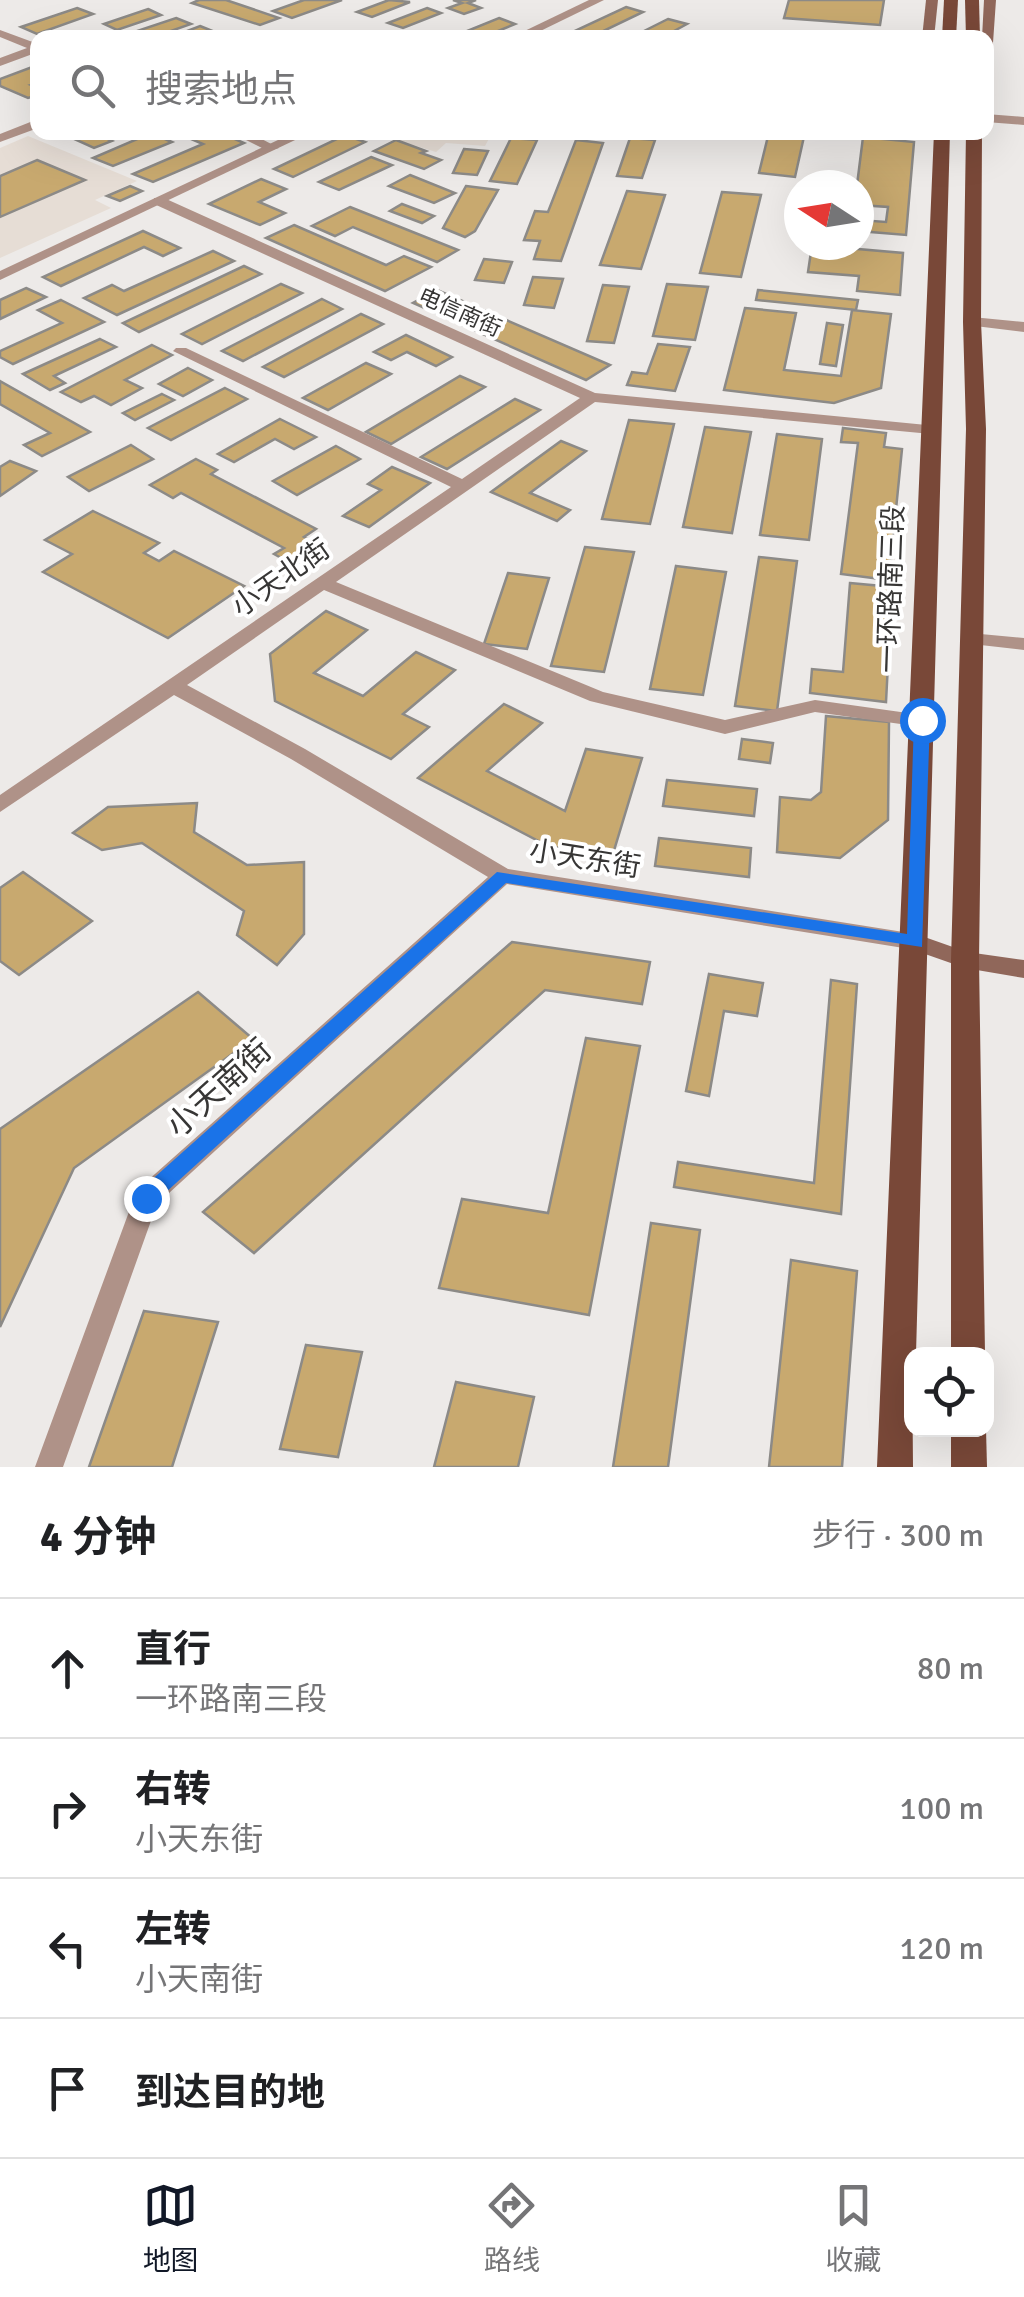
<!DOCTYPE html>
<html lang="zh">
<head>
<meta charset="utf-8">
<style>
  :root { --surface:#fff; --page:#f2f2f2; --text:#202124; --muted:#757577; --line:#e0e0e0; --accent:#111827 }
  body { margin:0; font-family:Signika,"Noto Sans SC",sans-serif; background:var(--page); color:var(--text) }
  .controls { position:absolute; right:30px; bottom:30px; display:grid; overflow:hidden; border-radius:20px; box-shadow:0 10px 40px #0002 }
  .controls button { width:90px; height:90px; display:grid; place-items:center; padding:0; border:0; border-bottom:2px solid var(--line); background:var(--surface); color:var(--text); font:50px sans-serif }
  .compass { position:absolute; left:784px; top:170px; width:90px; height:90px; border-radius:50%; background:var(--surface); box-shadow:0 10px 40px #0002; rotate:282deg }
  .stop { position:absolute; width:30px; height:30px; margin:-22px; border:8px solid #1a73e8; border-radius:50%; background:#fff }
  .stop.end { background:#1a73e8; border-color:#fff; box-shadow:0 2px 10px #0008 }
  .list { margin:0; padding:0; list-style:none }
  h2 { display:flex; justify-content:space-between; align-items:center; height:130px; margin:0; padding:0 40px; font-size:42px }
  h2 small { font-size:32px; font-weight:400; color:var(--muted) }
  .list li { display:grid; grid-template-columns:65px 1fr auto; gap:30px; align-items:center; box-sizing:border-box; height:140px; padding:0 40px; border-top:2px solid var(--line) }
  .list b { display:block; font-size:38px; white-space:nowrap }
  .list p { margin:0; font-size:32px; white-space:nowrap; color:var(--muted) }
  .list em { font-size:32px; font-style:normal; color:var(--muted) }
  .icon { flex:none; width:55px; height:55px; fill:none; stroke:currentColor; stroke-width:2; stroke-linecap:round; stroke-linejoin:round }
  .map { position:relative; flex:none; width:1024px; height:1467px; overflow:hidden }
  .search { position:absolute; background:var(--surface); box-shadow:0 10px 40px #0002; left:30px; right:30px; top:30px; height:110px; display:flex; align-items:center; gap:25px; box-sizing:border-box; padding:0 35px; border-radius:20px; color:var(--muted); font-size:38px }
  .sheet { height:690px; background:var(--surface) }
  nav { display:flex; justify-content:space-around; align-items:center; box-sizing:border-box; height:140px; border-top:2px solid var(--line); background:var(--surface); font-size:28px; color:var(--muted) }
  nav a { display:grid; justify-items:center; gap:5px }
  nav .on { color:var(--accent) }
  .map>svg:first-child { display:block }
  .built { fill:#e6ddd5 }
  .building { fill:#c8a96f; stroke:#8c8a87; stroke-width:2.5 }
  .lines { fill:none; stroke-linecap:round; stroke-linejoin:round }
  .minor { fill:#af9288; fill-rule:evenodd }
  .tertiary { fill:#af9288; fill-rule:evenodd }
  .secondary { fill:#90675a; fill-rule:evenodd }
  .primary { fill:#794838; fill-rule:evenodd }
  .route { fill:#1a73e8 }
  .labels { text-anchor:middle; dominant-baseline:central; stroke-width:8; stroke-linejoin:round; paint-order:stroke }
  .far-street-label { font-size:22px; fill:#373635; stroke:#fff }
  .street-label { font-size:28px; fill:#373635; stroke:#fff }
  .near-street-label { font-size:32px; fill:#373635; stroke:#fff }
</style>
</head>
<body>
<div class="map">
<svg width="1024" height="1467" viewBox="0 0 1024 1467">
  <rect width="100%" height="100%" fill="#edeae8"/>
  <!-- built -->
  <g class="built">
    <path d="M399 133V132L492 133 485 146 446 143 436 152 390 138Z"/>
    <path d="M28 136 137 181 95 200 111 208 0 258V148Z"/>
  </g>
  <!-- building -->
  <g class="building">
    <path d="M199 0H226L279 18 260 25 192 3Z"/>
    <path d="M304 0H342L292 18 273 11Z"/>
    <path d="M389 0 410 2 372 17 357 12Z"/>
    <path d="M453 0H476L468 3 481 8 464 14 448 8 462 3Z"/>
    <path d="M789 0H884L880 25 784 18Z"/>
    <path d="M626 7 643 12 589 38 566 35Z"/>
    <path d="M77 8 93 14 37 34 21 27Z"/>
    <path d="M427 8 441 13 403 28 388 23Z"/>
    <path d="M148 9 161 15 117 30 104 24Z"/>
    <path d="M176 18 191 24 151 38 131 33Z"/>
    <path d="M499 18 515 24 481 38H450Z"/>
    <path d="M668 19 687 24 661 38H630Z"/>
    <path d="M200 26 215 32 200 38H169Z"/>
    <path d="M35 66 38 83 31 85 38 88V95L28 98 0 86V79Z"/>
    <path d="M59 132H93L112 141 94 148Z"/>
    <path d="M175 132H219L244 143 153 182 133 174 203 144Z"/>
    <path d="M769 132H805L795 177 759 173Z"/>
    <path d="M151 133 172 142 113 166 93 158Z"/>
    <path d="M345 135 365 142 293 177 274 169Z"/>
    <path d="M863 137 914 142 906 235 859 231V220L886 222 888 207 859 205 857 185Z"/>
    <path d="M511 138 537 140 517 184 490 181Z"/>
    <path d="M630 138 655 140 642 178 617 176Z"/>
    <path d="M396 140 426 151 421 153 441 160 424 169 374 151Z"/>
    <path d="M576 140 603 143 561 261 534 259 540 241 524 240 535 211 548 212Z"/>
    <path d="M464 149 488 151 477 175 453 173Z"/>
    <path d="M371 157 392 165 339 190 319 182Z"/>
    <path d="M37 160 85 180 0 217V176Z"/>
    <path d="M410 175 455 193 434 203 389 186Z"/>
    <path d="M261 179 286 189 259 202 285 213 260 225 209 204Z"/>
    <path d="M130 186 142 191 120 201 107 196Z"/>
    <path d="M466 186 498 190 475 231 465 237 443 228Z"/>
    <path d="M627 191 665 195 641 269 600 265Z"/>
    <path d="M722 192 761 195 741 277 700 273Z"/>
    <path d="M402 204 434 216 422 223 390 211Z"/>
    <path d="M350 207 458 250 437 262 353 227 335 236 312 226Z"/>
    <path d="M294 225 386 265 404 256 431 267 385 291 266 238Z"/>
    <path d="M143 231 180 248 163 256 144 247 61 286 43 277Z"/>
    <path d="M812 245 903 253 900 295 857 291 859 276 808 272Z"/>
    <path d="M213 251 234 261 117 315 84 298 112 285 124 291Z"/>
    <path d="M484 259 512 262 504 283 475 280Z"/>
    <path d="M244 266 261 274 139 332 123 323Z"/>
    <path d="M533 277 563 279 554 308 524 305Z"/>
    <path d="M281 284 302 293 202 344 182 334Z"/>
    <path d="M667 284 708 287 695 340 653 336Z"/>
    <path d="M603 285 629 287 614 343 587 341Z"/>
    <path d="M26 288 46 297 0 319V300Z"/>
    <path d="M437 290 610 365 586 380 413 303Z"/>
    <path d="M758 290 858 300 856 310 756 300Z"/>
    <path d="M322 299 342 309 243 361 222 351Z"/>
    <path d="M61 300 104 322 13 364 0 357V351L62 323 38 310Z"/>
    <path d="M745 308 796 313 784 370 841 376 852 310 891 314 881 388 834 403 724 390Z"/>
    <path d="M361 314 383 324 284 377 263 367Z"/>
    <path d="M827 323 843 325 836 366 820 364Z"/>
    <path d="M406 335 452 357 436 366 407 352 391 360 374 352Z"/>
    <path d="M100 339 116 347 54 376 65 383 50 390 23 374Z"/>
    <path d="M658 344 690 347 675 391 627 385 632 372 647 374Z"/>
    <path d="M152 345 172 355 125 380 142 388 111 405 94 396 81 402 61 392Z"/>
    <path d="M366 363 391 374 328 410 303 398Z"/>
    <path d="M188 368 212 380 183 396 159 384Z"/>
    <path d="M460 376 485 387 391 444 366 432Z"/>
    <path d="M0 381 90 432 42 456 24 445 50 433 0 404Z"/>
    <path d="M225 388 247 399 171 440 148 428Z"/>
    <path d="M162 394 174 400 135 420 123 413Z"/>
    <path d="M515 399 540 410 447 469 421 457Z"/>
    <path d="M280 419 316 437 294 449 275 439 234 462 218 454Z"/>
    <path d="M629 420 674 424 650 524 602 519Z"/>
    <path d="M705 427 751 432 732 533 683 527Z"/>
    <path d="M843 428 886 433 884 447 902 449 889 580 841 574 858 443 841 442Z"/>
    <path d="M777 434 822 439 809 540 760 535Z"/>
    <path d="M561 441 586 451 530 493 570 510 557 521 491 492Z"/>
    <path d="M131 445 153 459 89 491 68 477Z"/>
    <path d="M336 446 360 459 297 495 273 481Z"/>
    <path d="M196 459 217 470 211 474 316 529 304 537 324 548 296 566 274 554 284 548 181 493 173 498 150 485Z"/>
    <path d="M10 461 36 471 0 496V467Z"/>
    <path d="M392 467 430 483 369 527 343 516 381 490 368 484Z"/>
    <path d="M93 511 159 543 144 553 159 561 174 551 244 586 168 638 43 572 72 554 45 540Z"/>
    <path d="M585 547 634 552 604 672 551 666Z"/>
    <path d="M759 557 797 561 777 711 735 706Z"/>
    <path d="M676 566 726 572 703 695 650 689Z"/>
    <path d="M508 573 549 578 527 649 484 644Z"/>
    <path d="M850 583 892 587 886 702 810 693 812 669 843 672Z"/>
    <path d="M326 611 367 630 314 673 363 696 416 652 455 670 403 714 429 727 391 759 275 701 270 654Z"/>
    <path d="M504 704 542 723 487 771 565 811 586 749 642 758 612 857 548 846 418 778Z"/>
    <path d="M826 716 889 722 888 820 840 858 777 852 780 797 811 800 821 792Z"/>
    <path d="M742 739 773 743 770 763 739 759Z"/>
    <path d="M667 780 757 789 754 816 663 806Z"/>
    <path d="M197 803 194 832 247 865 304 862V934L277 965 237 935 244 911 142 843 102 850 73 833 108 807Z"/>
    <path d="M659 838 751 848 749 877 655 866Z"/>
    <path d="M23 872 92 921 19 975 0 961V888Z"/>
    <path d="M512 942 650 962 642 1004 545 990 254 1253 203 1212Z"/>
    <path d="M709 974 763 983 757 1016 724 1011 709 1096 686 1091Z"/>
    <path d="M831 980 857 984 841 1214 674 1187 678 1162 814 1183Z"/>
    <path d="M198 992 253 1039 74 1168 0 1327V1129Z"/>
    <path d="M586 1038 640 1046 589 1315 439 1288 462 1199 548 1213Z"/>
    <path d="M651 1223 700 1230 668 1467H613Z"/>
    <path d="M791 1260 857 1271 842 1467H769Z"/>
    <path d="M144 1311 218 1322 172 1467H89Z"/>
    <path d="M306 1345 362 1352 338 1457 280 1449Z"/>
    <path d="M456 1382 534 1397 518 1467H434Z"/>
  </g>
  <g class="lines">
    <!-- minor -->
    <g class="minor">
      <path d="M0 30 38 44V52L0 66V58L27 48 0 37Z"/>
      <path d="M986 114 1024 117V125L986 122Z"/>
      <path d="M38 119V128L0 142V134Z"/>
      <path d="M230 132H248L279 148 268 151Z"/>
      <path d="M154 198H164L595 393 937 426 939 429 931 434 595 402 336 582 603 692 725 720 815 700 922 715 929 716 932 721 929 726 922 727 815 712 725 734 590 701 324 590 187 685 305 749 508 869 916 934 924 936 927 942 924 948 916 950 507 884 157 1204 63 1467H35L137 1190 488 877 291 759 174 695 0 812V795L451 487 173 351 176 348H186L462 479 580 398 154 204Z"/>
      <path d="M972 317 1024 322V332L967 325V319Z"/>
      <path d="M970 633 1024 638V650L963 643 961 639 963 635Z"/>
    </g>
    <!-- tertiary -->
    <g class="tertiary">
      <path d="M589 0H604L526 38H510Z"/>
      <path d="M295 132H312L0 280V271Z"/>
    </g>
    <!-- secondary -->
    <g class="secondary">
      <path d="M926 0H938L934 38H922Z"/>
      <path d="M984 0H996L992 57 986 60V38H982Z"/>
      <path d="M916 934 967 952 1024 960V978L965 968 908 948 905 942 908 936Z"/>
    </g>
    <!-- primary -->
    <g class="primary">
      <path d="M944 0H958L956 38H942Z"/>
      <path d="M965 0H979L980 38H966Z"/>
      <path d="M934 132H950L916 1354H912L913 1467H877Z"/>
      <path d="M966 132H982L981 322 986 429 979 960 985 1354H951V960L966 429 963 322Z"/>
      <path d="M951 1430 986 1429 987 1467H951Z"/>
    </g>
  </g>
  <!-- route -->
  <path class="route" d="M922 715 930 720 922 947 506 883 153 1204H138L135 1198 138 1192 497 872 907 934 914 720Z"/>
  <g class="labels">
    <!-- far-street labels -->
    <g class="far-street-label">
      <text transform="translate(460 312) rotate(24)">电信南街</text>
    </g>
    <!-- street labels -->
    <g class="street-label">
      <text transform="translate(281 578) rotate(-35)">小天北街</text>
      <text transform="translate(891 589) rotate(-88)">一环路南三段</text>
      <text transform="translate(585 859) rotate(9)">小天东街</text>
    </g>
    <!-- near-street labels -->
    <g class="near-street-label">
      <text transform="translate(219 1088) rotate(-42)">小天南街</text>
    </g>
  </g>
</svg>
<div class="controls">
<button><svg class="icon" aria-label="locate" viewBox="0 0 24 24"><circle cx="12" cy="12" r="6"/><path d="M12 2v4M12 18v4M2 12h4M18 12h4"/></svg></button>
</div>
<svg class="compass" viewBox="-18 -18 36 36"><path d="M0-13l5 13h-10z" fill="#e53935"/><path d="M0 13l5-13h-10z" fill="#757577"/></svg>
<div class="stop" style="left:922px;top:720px"></div>
<div class="stop end" style="left:146px;top:1198px"></div>
<div class="search"><svg class="icon" aria-label="search" viewBox="0 0 24 24"><circle cx="10" cy="10" r="6"/><path d="M15 15l6 6"/></svg>搜索地点</div>
</div>
<section class="sheet">
<h2>4 分钟<small>步行 · 300 m</small></h2>
<ul class="list">
<li><svg class="icon" aria-label="ahead" viewBox="0 0 24 24"><path d="M12 20V5M6 11l6-6 6 6"/></svg><div><b>直行</b><p>一环路南三段</p></div><em>80 m</em></li>
<li><svg class="icon" aria-label="right" viewBox="0 0 24 24"><path d="M7 20v-9h11M14 6l5 5-5 5"/></svg><div><b>右转</b><p>小天东街</p></div><em>100 m</em></li>
<li><svg class="icon" aria-label="left" viewBox="0 0 24 24"><path d="M17 20v-9H6M10 6l-5 5 5 5"/></svg><div><b>左转</b><p>小天南街</p></div><em>120 m</em></li>
<li><svg class="icon" aria-label="arrive" viewBox="0 0 24 24"><path d="M6 21V4h12l-3 4 3 4H6"/></svg><div><b>到达目的地</b></div></li>
</ul>
</section>
<nav>
<a class="on"><svg class="icon" aria-label="map" viewBox="0 0 24 24"><path d="M3 6l6-2 6 2 6-2v14l-6 2-6-2-6 2zM9 4v14M15 6v14"/></svg>地图</a>
<a><svg class="icon" aria-label="directions" viewBox="0 0 24 24"><path d="M12 3l9 9-9 9-9-9zM9 14v-3h6M13 9l2 2-2 2"/></svg>路线</a>
<a><svg class="icon" aria-label="saved" viewBox="0 0 24 24"><path d="M7 4h10v16l-5-4-5 4z"/></svg>收藏</a>
</nav>
</body>
</html>
